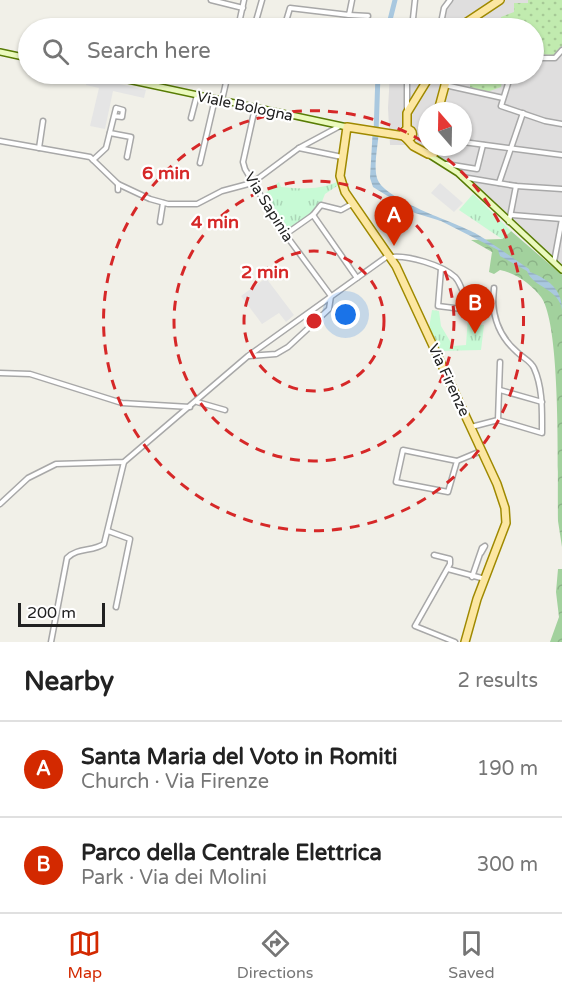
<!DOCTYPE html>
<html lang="en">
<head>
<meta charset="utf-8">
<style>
  :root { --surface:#fff; --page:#f2f2f2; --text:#222; --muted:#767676; --line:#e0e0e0; --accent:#d32900 }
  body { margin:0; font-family:"Varela Round",sans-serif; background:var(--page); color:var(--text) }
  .compass { position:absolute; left:418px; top:102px; width:54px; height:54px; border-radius:50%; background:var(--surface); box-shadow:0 2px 4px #0004; rotate:340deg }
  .scale { position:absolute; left:18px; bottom:15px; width:87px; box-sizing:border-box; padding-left:6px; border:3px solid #212121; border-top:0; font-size:16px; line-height:21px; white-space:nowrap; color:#212121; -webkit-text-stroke:4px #fff; paint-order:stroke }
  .you { position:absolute; left:346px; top:315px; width:21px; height:21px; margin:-15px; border:4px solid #fff; border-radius:50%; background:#1a73e8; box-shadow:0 0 0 9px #1a73e833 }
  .badge { display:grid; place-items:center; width:39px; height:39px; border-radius:50%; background:var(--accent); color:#fff; font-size:20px; font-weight:700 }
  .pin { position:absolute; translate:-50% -50px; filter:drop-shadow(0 2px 3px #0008) }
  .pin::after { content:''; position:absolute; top:32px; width:21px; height:18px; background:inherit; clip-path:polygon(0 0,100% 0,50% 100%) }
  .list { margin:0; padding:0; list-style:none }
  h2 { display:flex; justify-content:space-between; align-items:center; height:78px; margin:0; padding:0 24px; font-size:26px }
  h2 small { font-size:20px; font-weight:400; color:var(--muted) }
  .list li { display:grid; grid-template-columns:39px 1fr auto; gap:18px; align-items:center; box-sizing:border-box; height:96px; padding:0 24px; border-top:2px solid var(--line) }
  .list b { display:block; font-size:22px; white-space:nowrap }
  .list p { margin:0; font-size:20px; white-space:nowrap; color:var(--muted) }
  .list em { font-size:20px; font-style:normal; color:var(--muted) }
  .icon { flex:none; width:33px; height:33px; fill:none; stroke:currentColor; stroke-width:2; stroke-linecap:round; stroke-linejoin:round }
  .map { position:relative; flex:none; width:562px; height:642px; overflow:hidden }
  .search { position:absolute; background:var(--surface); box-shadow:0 2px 4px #0004; left:18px; right:18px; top:18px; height:66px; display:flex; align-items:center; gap:15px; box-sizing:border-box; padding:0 21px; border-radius:33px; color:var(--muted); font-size:22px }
  .sheet { height:270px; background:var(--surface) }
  nav { display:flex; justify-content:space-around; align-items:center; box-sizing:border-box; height:84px; border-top:2px solid var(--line); background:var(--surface); font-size:16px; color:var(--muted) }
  nav a { display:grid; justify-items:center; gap:3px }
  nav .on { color:var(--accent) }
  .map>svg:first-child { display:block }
  .residential { fill:#dfdede; fill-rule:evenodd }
  .forest { fill:url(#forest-crowns) }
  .park { fill:url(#park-tufts) }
  .garden { fill:url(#garden-dots) }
  .parking { fill:#e5e5e5 }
  .water { fill:url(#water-rules) }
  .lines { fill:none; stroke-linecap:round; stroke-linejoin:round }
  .river { stroke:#a9c8df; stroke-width:5 }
  .street-casing { stroke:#a8a8a8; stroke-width:7 }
  .secondary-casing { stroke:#587c05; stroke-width:8 }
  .primary-casing { stroke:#9f8900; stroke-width:10 }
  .street { stroke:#fff; stroke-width:4 }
  .secondary { stroke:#ebfabe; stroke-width:5 }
  .primary { stroke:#fce7a2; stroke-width:7 }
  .ring { fill:none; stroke:#d62828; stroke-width:3; stroke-dasharray:10 8 }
  .labels { text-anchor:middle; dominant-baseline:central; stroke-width:4.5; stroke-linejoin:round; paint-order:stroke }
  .street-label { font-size:15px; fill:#212121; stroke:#fff }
  .centre { fill:#d62828; stroke:#fff; stroke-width:3 }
  .ring-label { font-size:18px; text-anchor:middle; font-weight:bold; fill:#d62828; stroke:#fff; stroke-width:4.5; stroke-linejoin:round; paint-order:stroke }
</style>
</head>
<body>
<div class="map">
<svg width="562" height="642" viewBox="0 0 562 642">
  <defs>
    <pattern id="forest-crowns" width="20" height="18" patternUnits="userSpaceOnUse" patternTransform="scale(1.5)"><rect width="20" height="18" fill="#a2d19d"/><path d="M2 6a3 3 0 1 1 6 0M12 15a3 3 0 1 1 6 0" fill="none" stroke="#8bb387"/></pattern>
    <pattern id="park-tufts" width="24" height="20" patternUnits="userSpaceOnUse" patternTransform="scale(1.5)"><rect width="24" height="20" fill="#c7fad5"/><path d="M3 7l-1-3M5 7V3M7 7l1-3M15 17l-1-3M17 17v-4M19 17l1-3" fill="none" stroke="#abd6b7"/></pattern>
    <pattern id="garden-dots" width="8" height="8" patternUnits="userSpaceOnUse" patternTransform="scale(1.5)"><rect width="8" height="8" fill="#c1ebaf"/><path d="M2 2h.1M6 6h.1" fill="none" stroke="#a6c996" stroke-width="1.8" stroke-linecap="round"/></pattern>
    <pattern id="water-rules" width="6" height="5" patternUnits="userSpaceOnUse" patternTransform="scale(1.5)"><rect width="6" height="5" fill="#a9c8df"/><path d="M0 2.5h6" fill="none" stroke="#91acbf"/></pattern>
  </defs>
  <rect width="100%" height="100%" fill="#f1f0e8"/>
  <!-- residential -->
  <path class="residential" d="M446 0H562V275L457 174 414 145H390L388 108 390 74H534V28H439L442 5ZM427 111H463V147H427Z"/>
  <!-- forest -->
  <g class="forest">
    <path d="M511 231 562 275V547L558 521C557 478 562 326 541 297 531 284 516 273 500 270L494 274 489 272 492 252 471 240 502 239Z"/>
    <path d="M558 569H562V642H550L559 617 556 592Z"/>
  </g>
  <!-- park -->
  <g class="park">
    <path d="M279 182 281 187C301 189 318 190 337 182V186L325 194 321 204 319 203 312 214 286 231 263 195Z"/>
    <path d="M473 194 511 231 502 239 459 210Z"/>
    <path d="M432 310 439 311 441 326 453 346 466 345 468 316 471 317V324L484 325 481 350 440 351 429 328Z"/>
  </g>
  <!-- garden -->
  <g class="garden">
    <path d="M528 0H562V46L553 56 542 54 540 48H534V28H484L485 25H493V22H501V17L514 12V3H528Z"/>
    <path d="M455 74H503L501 87 487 92 470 87V82L454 79Z"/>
  </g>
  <!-- parking -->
  <g class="parking">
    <path d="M88 77 146 90 144 98 113 91 105 129 90 126 99 88 86 85Z"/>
    <path d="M440 183 463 203 454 212 431 193Z"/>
    <path d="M266 278 294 315 286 322 279 313 262 324 241 296Z"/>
  </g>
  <!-- water -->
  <path class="water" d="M373 126 379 127C379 142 373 164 377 178 383 200 455 222 475 233 494 244 511 257 529 269L530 272C548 279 562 289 562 310 559 288 533 288 527 271L500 256 498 250 441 221 415 213 373 187 370 178Z"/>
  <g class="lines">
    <!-- river -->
    <g class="river">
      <path d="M388 28 395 0"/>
      <path d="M376 134 378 74"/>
    </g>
    <defs>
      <g id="street">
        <path d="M211 0 243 8"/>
        <path d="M349 15 368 16"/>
        <path d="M238 28 244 0"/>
        <path d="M254 28 262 0"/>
        <path d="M284 28 290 8 349 15 352 0"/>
        <path d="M412 28 415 0"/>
        <path d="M440 28 444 8 450 0"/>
        <path d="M534 58H555L562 50"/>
        <path d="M511 74 501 106 545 121 562 124"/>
        <path d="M445 85 503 98"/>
        <path d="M222 100 228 74"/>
        <path d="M407 112V74"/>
        <path d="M191 118 197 95"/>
        <path d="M110 133 131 137 127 157"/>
        <path d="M0 141 90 157 118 184 150 199 168 204H197L222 191 252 183 299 148 340 126"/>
        <path d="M463 142 562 155"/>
        <path d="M39 148 43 121"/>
        <path d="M299 148 342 157"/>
        <path d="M93 160 106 148 114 116 122 117 123 110 116 108 114 116"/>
        <path d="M200 163 215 99"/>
        <path d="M446 164 477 169 483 145"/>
        <path d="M462 177 516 186 562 189"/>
        <path d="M499 183 523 113"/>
        <path d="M118 190V184"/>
        <path d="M313 215 321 205 341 210 352 204"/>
        <path d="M512 215 562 219"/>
        <path d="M160 222 163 203"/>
        <path d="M509 222 516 186"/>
        <path d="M286 234 313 215 357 278"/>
        <path d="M391 257C408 255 442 265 455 277 461 283 461 292 468 298L493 302C494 321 502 339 517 352 522 357 531 361 534 368 543 388 542 411 542 433L498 420 471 427"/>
        <path d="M554 262 562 219"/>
        <path d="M441 269 438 306 462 309"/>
        <path d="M493 302 494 288"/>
        <path d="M249 356 276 354 288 347 329 309 331 296 277 223 245 169 243 162 255 108"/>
        <path d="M0 373 30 374 122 403 190 407"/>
        <path d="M500 390 542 402"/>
        <path d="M197 402 225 410"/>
        <path d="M498 420 500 362"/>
        <path d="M403 450 457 461 448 492 396 482Z"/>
        <path d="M457 461 481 451"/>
        <path d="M0 504 28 478 56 464 124 462 248 356 389 255"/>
        <path d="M108 531 130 539 116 607"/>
        <path d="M434 555 450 559V564L415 626 455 642"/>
        <path d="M448 569 485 579"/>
        <path d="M472 577 482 548 485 546 481 553"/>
        <path d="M51 642 67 558C78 547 92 552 104 544L124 462"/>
      </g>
      <g id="secondary">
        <path d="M0 52 28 58"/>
        <path d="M100 74 347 127"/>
        <path d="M428 154 458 173 562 270"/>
      </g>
      <g id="primary">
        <path d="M458 28 500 0"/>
        <path d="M438 111 448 74"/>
        <circle cx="408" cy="134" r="4.5"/>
        <path d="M407 130V113L431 74"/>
        <path d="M404 136 347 127 340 176 345 192 396 266 497 484 505 508 506 523 477 599 465 642"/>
        <path d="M405 137 413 146 428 154 434 153 433 147"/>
      </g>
    </defs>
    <!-- street casing -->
    <use href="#street" class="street-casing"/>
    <!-- secondary casing -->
    <use href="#secondary" class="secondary-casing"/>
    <!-- primary casing -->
    <use href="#primary" class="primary-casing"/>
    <!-- street -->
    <use href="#street" class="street"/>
    <!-- secondary -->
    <use href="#secondary" class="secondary"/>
    <!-- primary -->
    <use href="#primary" class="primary"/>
  </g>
  <!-- distance rings -->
  <g class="ring">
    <circle cx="314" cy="321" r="70"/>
    <circle cx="314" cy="321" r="140"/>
    <path d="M433 148A210 210 0 1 1 427 144"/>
  </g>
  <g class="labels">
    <!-- street labels -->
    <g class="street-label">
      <text transform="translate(245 106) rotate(12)">Viale Bologna</text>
      <text transform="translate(269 207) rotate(58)">Via Sapinia</text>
      <text transform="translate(449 380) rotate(65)">Via Firenze</text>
    </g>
  </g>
  <circle cx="314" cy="321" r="9" class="centre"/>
  <g class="ring-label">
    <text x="166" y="179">6 min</text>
    <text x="215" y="228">4 min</text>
    <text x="265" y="278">2 min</text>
  </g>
</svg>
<svg class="compass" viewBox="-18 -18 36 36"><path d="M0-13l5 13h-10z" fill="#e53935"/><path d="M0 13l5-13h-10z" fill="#767676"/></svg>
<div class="scale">200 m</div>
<div class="you"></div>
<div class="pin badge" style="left:394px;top:246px">A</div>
<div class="pin badge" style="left:475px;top:334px">B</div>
<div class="search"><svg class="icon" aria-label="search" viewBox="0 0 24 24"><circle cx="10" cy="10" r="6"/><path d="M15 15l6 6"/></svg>Search here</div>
</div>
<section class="sheet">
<h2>Nearby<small>2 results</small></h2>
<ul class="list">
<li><span class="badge">A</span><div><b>Santa Maria del Voto in Romiti</b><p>Church · Via Firenze</p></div><em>190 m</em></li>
<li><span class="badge">B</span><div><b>Parco della Centrale Elettrica</b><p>Park · Via dei Molini</p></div><em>300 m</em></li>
</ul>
</section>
<nav>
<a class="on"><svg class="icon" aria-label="map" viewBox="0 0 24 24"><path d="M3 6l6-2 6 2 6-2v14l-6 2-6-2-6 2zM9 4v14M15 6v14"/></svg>Map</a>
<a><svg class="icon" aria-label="directions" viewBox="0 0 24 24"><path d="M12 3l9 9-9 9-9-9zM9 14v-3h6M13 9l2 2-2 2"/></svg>Directions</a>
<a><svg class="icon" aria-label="saved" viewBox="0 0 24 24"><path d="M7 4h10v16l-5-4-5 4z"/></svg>Saved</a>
</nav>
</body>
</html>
